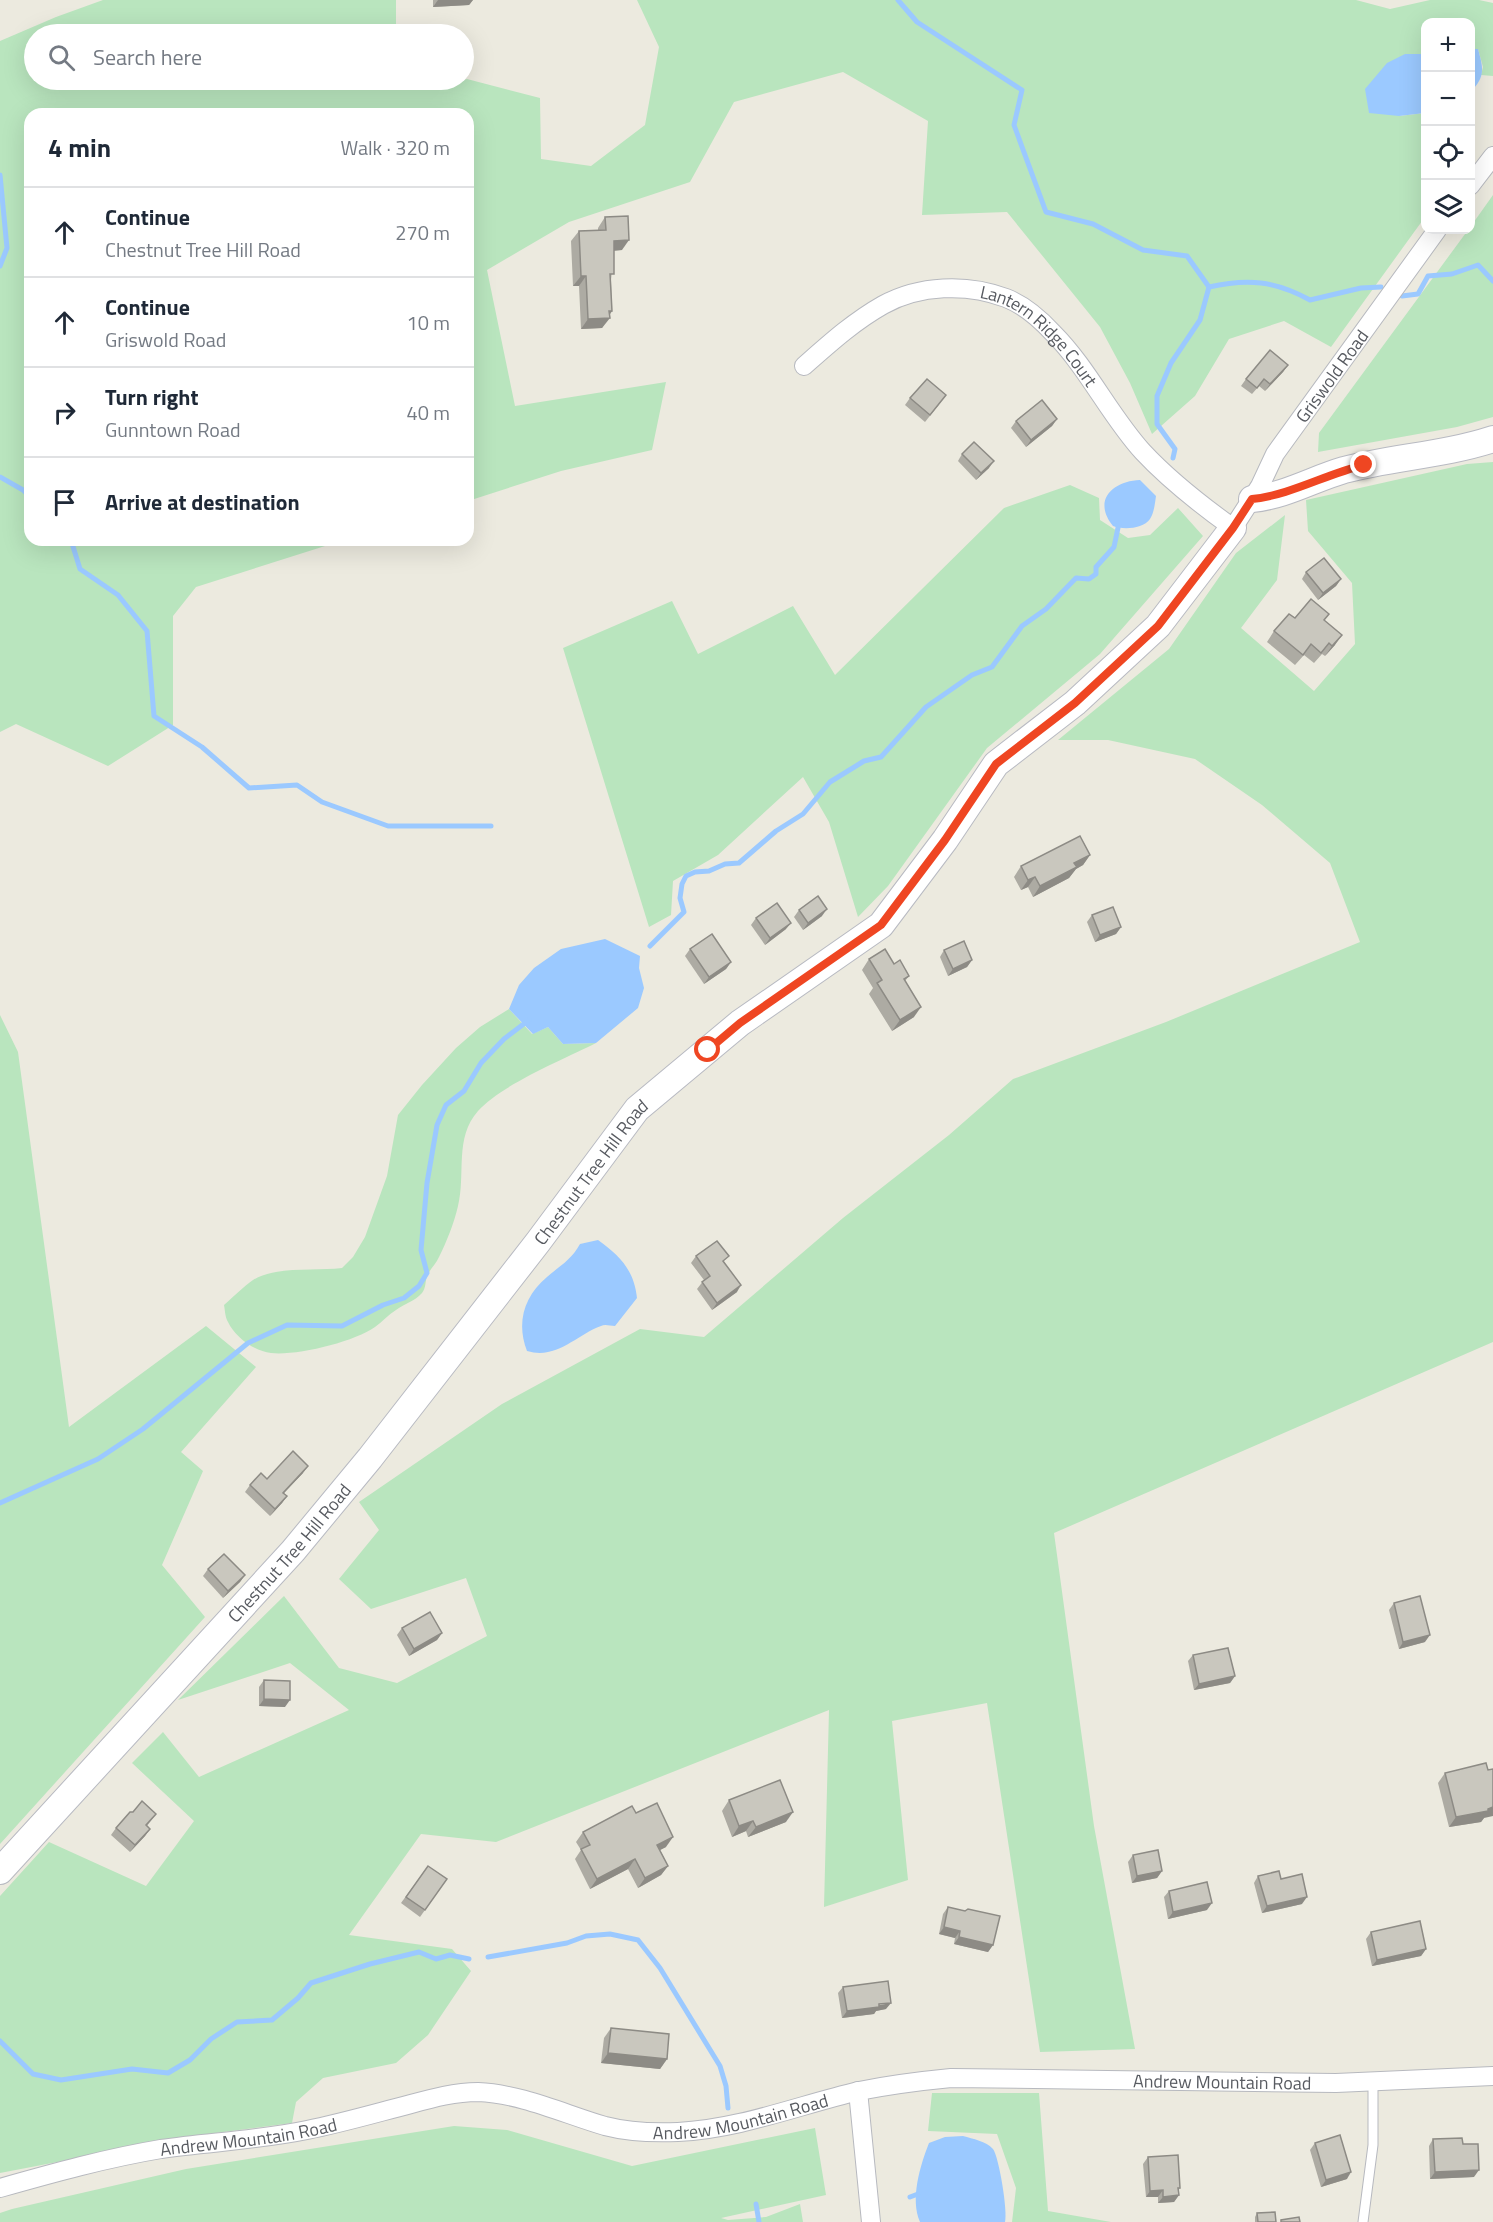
<!DOCTYPE html>
<html lang="en">
<head>
<meta charset="utf-8">
<style>
  :root { --surface:#fff; --page:#f6f6f7; --text:#1f2937; --muted:#747a83; --line:#e0e1e3 }
  body { margin:0; font-family:"Titillium Web",sans-serif; background:var(--page); color:var(--text) }
  .controls { position:absolute; right:18px; top:18px; display:grid; overflow:hidden; border-radius:12px; box-shadow:0 6px 24px #0002 }
  .controls button { width:54px; height:54px; display:grid; place-items:center; padding:0; border:0; border-bottom:2px solid var(--line); background:var(--surface); color:var(--text); font:30px sans-serif }
  .stop { position:absolute; width:18px; height:18px; margin:-14px; border:4px solid #ef4622; border-radius:50%; background:#fff }
  .stop.end { background:#ef4622; border-color:#fff; box-shadow:0 2px 6px #0008 }
  .list { margin:0; padding:0; list-style:none }
  h2 { display:flex; justify-content:space-between; align-items:center; height:78px; margin:0; padding:0 24px; font-size:26px }
  h2 small { font-size:20px; font-weight:400; color:var(--muted) }
  .list li { display:grid; grid-template-columns:39px 1fr auto; gap:18px; align-items:center; box-sizing:border-box; height:90px; padding:0 24px; border-top:2px solid var(--line) }
  .list b { display:block; font-size:22px; white-space:nowrap }
  .list p { margin:0; font-size:20px; white-space:nowrap; color:var(--muted) }
  .list em { font-size:20px; font-style:normal; color:var(--muted) }
  .icon { flex:none; width:33px; height:33px; fill:none; stroke:currentColor; stroke-width:2; stroke-linecap:round; stroke-linejoin:round }
  .map { position:relative; flex:none; width:1493px; height:2222px; overflow:hidden }
  .search { position:absolute; background:var(--surface); box-shadow:0 6px 24px #0002; left:24px; top:24px; width:450px; height:66px; display:flex; align-items:center; gap:15px; box-sizing:border-box; padding:0 21px; border-radius:33px; color:var(--muted); font-size:22px }
  .panel { position:absolute; background:var(--surface); box-shadow:0 6px 24px #0002; left:24px; top:108px; width:450px; height:438px; border-radius:18px }
  .map>svg:first-child { display:block }
  .green { fill:#b9e5be }
  .water { fill:#9bc9ff }
  .lines { fill:none; stroke-linecap:round; stroke-linejoin:round }
  .stream { stroke:#9bc9ff; stroke-width:5 }
  .lane-casing { stroke:#b7b9bf; stroke-width:11 }
  .street-casing { stroke:#b7b9bf; stroke-width:20 }
  .secondary-casing { stroke:#b8bac2; stroke-width:28 }
  .lane { stroke:#fff; stroke-width:9 }
  .street { stroke:#fff; stroke-width:18 }
  .secondary { stroke:#fff; stroke-width:26 }
  .wall { fill:#adaba3 }
  .shaded-wall { fill:#8d8b85 }
  .building { fill:#c9c7be; stroke:#8d8b85; stroke-width:1.5 }
  .route { stroke:#ef4622; stroke-width:8 }
  .labels { text-anchor:middle; dominant-baseline:central; stroke-width:6; stroke-linejoin:round; paint-order:stroke }
  .street-label { font-size:18px; fill:#585b61; stroke:#fff }
</style>
</head>
<body>
<div class="map">
<svg width="1493" height="2222" viewBox="0 0 1493 2222">
  <rect width="100%" height="100%" fill="#eceadf"/>
  <!-- green -->
  <g class="green">
    <path d="M103 0H396V34H34V80H412L425 90 467 79 540 98 541 159 591 166 645 125 659 47 637 0H1356L1390 9 1430 0H1479L1493 3V76L1481 75 1483 67 1478 49H1471L1470 22H1426L1425 54H1405L1399 116 1425 113V217L1331 347 1284 321 1229 339 1195 396 1152 434 1130 383 1100 327 1007 212 922 215 928 121 843 72 734 102 690 182 569 222 487 270 515 406 666 382 652 450 561 471 468 501V114H30V540H344L196 587 173 616V725L108 766 16 724 0 732V41L56 17Z"/>
    <path d="M1493 195V417L1457 427 1318 452 1319 433 1468 230H1470L1471 226Z"/>
    <path d="M1493 462V1342L1054 1533 1094 1826 1135 2049 1040 2052 987 1703 892 1721 908 1880 824 1907 829 1710 496 1842 421 1834 349 1935 452 1949 471 1971 428 2035 396 2063 323 2078 296 2102 292 2123 193 2136 0 2173V1896L49 1842 146 1886 194 1821 132 1763 163 1732 199 1777 349 1710 290 1663 178 1700 284 1596 339 1668 397 1683 487 1636 466 1578 371 1609 339 1579 379 1530 359 1502 502 1404 640 1329 704 1337 843 1218 949 1135 1013 1079 1166 1022 1360 942 1330 863 1262 805 1195 759 1108 740H1058L1169 649 1236 553 1285 515 1277 580 1241 628 1314 691 1355 644 1352 583 1308 531 1306 500 1467 464Z"/>
    <path d="M1070 485 1099 498 1100 520 1128 538 1150 535 1178 508 1203 536 1100 654 987 748 888 886 858 917 829 822 803 777 718 855 673 881 671 915 649 927 563 648 672 601 698 654 793 606 835 675 1004 508Z"/>
    <path d="M509 1009 532 1034 548 1027 563 1044 596 1043C564 1059 501 1085 478 1111 454 1138 466 1174 458 1206 454 1223 447 1241 439 1257 436 1264 430 1269 427 1276 425 1282 426 1288 422 1293 414 1302 405 1303 396 1310 388 1315 382 1322 375 1327 354 1342 296 1356 271 1353 254 1351 235 1337 228 1322 225 1317 225 1310 224 1305 233 1297 243 1287 253 1280 275 1266 316 1271 342 1268L353 1257 365 1237 387 1176 398 1115 422 1085 456 1048 480 1027Z"/>
    <path d="M0 1015 18 1052 69 1427 206 1326 256 1367 181 1452 203 1471 162 1565 205 1617 0 1844Z"/>
    <path d="M932 2093H1039L1048 2211 1111 2222H1012L1016 2188 997 2134 928 2131Z"/>
    <path d="M454 2126 507 2130 632 2166 815 2128 826 2195 721 2218 728 2220 766 2217 800 2204 803 2222H0V2213L12 2209 186 2169Z"/>
  </g>
  <!-- water -->
  <g class="water">
    <path d="M1470 49H1478C1483 67 1486 77 1471 91Z"/>
    <path d="M1405 54H1425V113L1399 116 1369 113 1365 89 1387 63Z"/>
    <path d="M1140 480 1156 496C1155 503 1154 513 1150 519 1143 529 1123 530 1113 526 1092 500 1113 481 1140 480Z"/>
    <path d="M605 939 640 956 639 968 644 988 638 1008 596 1043 563 1044 548 1027 533 1034 509 1009 519 985 534 968 561 949Z"/>
    <path d="M598 1240C620 1256 634 1270 637 1298L615 1326C610 1326 605 1324 601 1326 576 1335 557 1360 527 1351 516 1323 524 1296 547 1277 561 1265 571 1260 580 1244Z"/>
    <path d="M963 2136C973 2139 986 2141 993 2149 999 2157 1008 2212 1005 2222H920C910 2199 920 2166 929 2143L945 2137Z"/>
  </g>
  <g class="lines">
    <!-- stream -->
    <g class="stream">
      <path d="M898 0 917 22 1022 90 1014 125 1046 212 1093 224 1143 250 1187 256 1209 287"/>
      <path d="M0 175 7 248 0 266"/>
      <path d="M1402 296 1418 294 1428 276 1452 274 1478 265 1493 281"/>
      <path d="M1173 458 1175 449 1157 424V396L1171 363 1200 320 1209 287C1248 278 1275 281 1310 300L1361 288 1381 287"/>
      <path d="M0 477 23 490 30 497"/>
      <path d="M71 540 80 569 118 595 147 631 154 716 202 747 249 788 297 785 322 802 388 826H491"/>
      <path d="M650 946 684 912 680 898 682 884 686 876 695 872 709 871 725 864 739 863 776 831 803 814 830 782 864 761 881 757 926 707 972 675 992 667 1022 626 1046 609 1076 578 1089 579 1096 574V567L1114 547 1119 523"/>
      <path d="M0 1503 98 1459 143 1429 248 1343 287 1325 342 1326 383 1305 404 1298 419 1286 427 1273 421 1250 427 1183 437 1125 446 1105 464 1091 481 1063 504 1039 529 1020"/>
      <path d="M488 1957 567 1943 586 1936 610 1934 638 1940 660 1968 720 2066 726 2086 728 2108"/>
      <path d="M0 2041 33 2074 61 2080 132 2069 168 2073 190 2060 211 2039 237 2022 272 2020 298 1998 311 1983 370 1964 419 1952 436 1959 450 1955 469 1959"/>
      <path d="M910 2197 918 2194"/>
      <path d="M756 2204 759 2222"/>
    </g>
    <defs>
      <path id="lane" d="M1363 2222 1373 2145V2082"/>
      <g id="street">
        <path d="M1470 186 1493 156"/>
        <path id="s1" d="M804 366C829 344 853 322 883 305 919 285 967 283 1006 298 1024 305 1040 319 1053 333 1088 368 1110 416 1143 452 1170 481 1201 505 1233 528L1260 486 1275 454 1437 230"/>
        <path d="M858 2091 871 2222"/>
        <path id="s2" d="M0 2188C53 2173 107 2158 161 2149 210 2142 259 2140 307 2130 342 2123 376 2113 411 2104 433 2098 455 2092 478 2092 522 2094 564 2114 605 2126 628 2132 654 2133 678 2132 740 2129 799 2105 859 2091 889 2085 920 2081 951 2078L1336 2083 1493 2076"/>
      </g>
      <g id="secondary">
        <path d="M1252 499C1285 496 1313 479 1344 470 1393 457 1444 455 1493 439"/>
        <path id="s3" d="M0 1871 293 1551 370 1458 538 1242 637 1109 740 1023 881 925 945 840 996 764 1075 703 1158 626 1233 528"/>
      </g>
    </defs>
    <!-- lane casing -->
    <use href="#lane" class="lane-casing"/>
    <!-- street casing -->
    <use href="#street" class="street-casing"/>
    <!-- secondary casing -->
    <use href="#secondary" class="secondary-casing"/>
    <!-- lane -->
    <use href="#lane" class="lane"/>
    <!-- street -->
    <use href="#street" class="street"/>
    <!-- secondary -->
    <use href="#secondary" class="secondary"/>
  </g>
  <!-- wall -->
  <g class="wall">
    <path d="M433 0H473L469 5 433 7Z"/>
    <path d="M605 217 622 250 614 251 611 280 612 311 602 328 581 329 579 286H573L571 241 579 231 598 230V228Z"/>
    <path d="M1288 365 1283 372 1265 391 1259 386 1252 394 1241 386 1246 379Z"/>
    <path d="M910 398 941 402 925 422 905 405Z"/>
    <path d="M1057 419 1052 426 1026 447 1011 428 1016 421Z"/>
    <path d="M962 454 989 468 976 480 958 461Z"/>
    <path d="M1306 572 1341 579 1336 586 1318 600 1302 579Z"/>
    <path d="M1329 614 1324 620 1335 645 1325 656 1322 654 1314 663 1304 655 1295 665 1267 642 1274 631 1295 618Z"/>
    <path d="M1090 855 1083 865 1076 869 1069 878 1033 897 1028 887 1021 890 1014 877 1021 866Z"/>
    <path d="M799 910 822 916 803 930 794 917Z"/>
    <path d="M1092 915 1121 927 1116 934 1095 942 1087 922Z"/>
    <path d="M756 918 786 929 765 945 751 925Z"/>
    <path d="M690 949 731 962 726 969 704 984 685 956Z"/>
    <path d="M944 950 972 960 967 967 948 976 940 957Z"/>
    <path d="M869 959 894 964 909 976 905 981 914 1017 892 1031 869 994 873 988 862 970Z"/>
    <path d="M696 1256 724 1262 737 1292 712 1310 697 1289 704 1280 691 1263Z"/>
    <path d="M303 1473 284 1493 287 1496 282 1503 270 1516 245 1492 250 1485 267 1479Z"/>
    <path d="M208 1569 245 1575 240 1582 223 1598 203 1576Z"/>
    <path d="M1394 1603 1425 1642 1399 1649 1389 1610Z"/>
    <path d="M402 1628 442 1633 437 1640 409 1656 397 1635Z"/>
    <path d="M1193 1655 1235 1676 1230 1683 1194 1690 1188 1661Z"/>
    <path d="M264 1680 285 1707 259 1706V1687Z"/>
    <path d="M1445 1773 1484 1818 1481 1822 1449 1827 1438 1783Z"/>
    <path d="M729 1800 786 1822 748 1837 746 1831 732 1837 722 1811Z"/>
    <path d="M636 1813 666 1847 660 1850 668 1866 661 1875 638 1888 628 1869 590 1889 575 1859 581 1850 576 1842 583 1832Z"/>
    <path d="M156 1814 147 1826 150 1829 145 1836 130 1852 111 1835 116 1828Z"/>
    <path d="M1133 1855 1162 1871 1157 1878 1132 1883 1128 1862Z"/>
    <path d="M428 1866 447 1879 420 1917 401 1903Z"/>
    <path d="M1258 1876 1281 1879 1302 1904 1262 1913 1254 1883Z"/>
    <path d="M1169 1891 1207 1910 1168 1919 1164 1897Z"/>
    <path d="M948 1907 993 1945 988 1952 954 1944 955 1938 939 1934 943 1914Z"/>
    <path d="M1371 1932 1426 1949 1421 1956 1372 1966 1366 1939Z"/>
    <path d="M843 1987 886 2009 876 2011 874 2014 842 2018 838 1993Z"/>
    <path d="M611 2028 667 2059 660 2069 601 2063 604 2038Z"/>
    <path d="M1433 2139 1463 2144 1474 2177 1430 2179 1429 2146Z"/>
    <path d="M1315 2143 1347 2179 1321 2187 1310 2150Z"/>
    <path d="M1148 2157 1180 2188 1178 2191 1179 2195 1174 2202 1158 2203V2197H1146L1143 2164Z"/>
    <path d="M1257 2213 1276 2222H1255V2217Z"/>
  </g>
  <!-- shaded-wall -->
  <g class="shaded-wall">
    <path d="M438 0H473L469 5 433 7Z"/>
    <path d="M629 240 622 250 606 251 614 241Z"/>
    <path d="M581 276H586L579 286H573Z"/>
    <path d="M609 311H612L607 318H610L602 328 581 329 588 319Z"/>
    <path d="M1288 365 1283 372 1265 391 1270 384Z"/>
    <path d="M1057 419 1052 426 1026 447 1031 440Z"/>
    <path d="M994 461 989 468 976 480 981 473Z"/>
    <path d="M1341 579 1336 586 1318 600 1323 593Z"/>
    <path d="M1342 635 1335 645 1325 656 1332 646Z"/>
    <path d="M1090 855 1083 865 1076 869 1069 878 1033 897 1040 886 1074 863Z"/>
    <path d="M1035 877 1028 887 1021 890 1028 880Z"/>
    <path d="M827 909 822 916 803 930 808 923Z"/>
    <path d="M791 923 786 929 765 945 770 938Z"/>
    <path d="M1121 927 1116 934 1095 942 1100 935Z"/>
    <path d="M972 960 967 967 948 976 953 969Z"/>
    <path d="M731 962 726 969 704 984 709 977Z"/>
    <path d="M921 1007 914 1017 892 1031 900 1020Z"/>
    <path d="M741 1285 737 1292 712 1310 717 1303Z"/>
    <path d="M308 1466 303 1473 278 1499 283 1493Z"/>
    <path d="M287 1496 282 1503 270 1516 275 1509Z"/>
    <path d="M245 1575 240 1582 223 1598 228 1591Z"/>
    <path d="M442 1633 437 1640 409 1656 414 1649Z"/>
    <path d="M1430 1635 1425 1642 1399 1649 1403 1642Z"/>
    <path d="M1235 1676 1230 1683 1194 1690 1199 1684Z"/>
    <path d="M264 1699 290 1700 285 1707 259 1706Z"/>
    <path d="M1493 1807V1816L1484 1818 1481 1822 1449 1827 1456 1817Z"/>
    <path d="M793 1812 786 1822 748 1837 756 1827Z"/>
    <path d="M753 1821 746 1831 732 1837 739 1826Z"/>
    <path d="M150 1829 145 1836 130 1852 135 1845Z"/>
    <path d="M673 1837 666 1847 650 1855 657 1845Z"/>
    <path d="M635 1859 628 1869 590 1889 597 1879Z"/>
    <path d="M668 1866 661 1875 638 1888 645 1878Z"/>
    <path d="M1162 1871 1157 1878 1132 1883 1137 1876Z"/>
    <path d="M1307 1897 1302 1904 1262 1913 1267 1906Z"/>
    <path d="M1212 1903 1207 1910 1168 1919 1173 1912Z"/>
    <path d="M944 1927 960 1931 955 1938 939 1934Z"/>
    <path d="M959 1937 993 1945 988 1952 954 1944Z"/>
    <path d="M1426 1949 1421 1956 1372 1966 1377 1960Z"/>
    <path d="M891 2003 886 2009 876 2011 874 2014 842 2018 847 2011Z"/>
    <path d="M608 2053 667 2059 660 2069 601 2063Z"/>
    <path d="M1479 2170 1474 2177 1430 2179 1435 2172Z"/>
    <path d="M1351 2172 1347 2179 1321 2187 1326 2180Z"/>
    <path d="M1163 2190 1158 2197H1146L1150 2191Z"/>
    <path d="M1179 2195 1174 2202 1158 2203 1163 2197Z"/>
  </g>
  <!-- building -->
  <g class="building">
    <path d="M628 216 629 240 614 241V274H610L612 311H609L610 318 588 319 586 276H581L579 231 606 230 605 217Z"/>
    <path d="M1270 350 1288 365 1270 384 1264 379 1257 388 1246 379Z"/>
    <path d="M927 379 946 395 930 415 910 398Z"/>
    <path d="M1042 400 1057 419 1031 440 1016 421Z"/>
    <path d="M974 442 994 461 981 473 962 454Z"/>
    <path d="M1324 558 1341 579 1323 593 1306 572Z"/>
    <path d="M1311 599 1329 614 1324 620 1342 635 1332 646 1329 643 1321 653 1311 644 1303 655 1274 631 1289 614 1295 618Z"/>
    <path d="M1080 836 1090 855 1074 863 1077 867 1040 886 1035 877 1028 880 1021 866Z"/>
    <path d="M818 896 827 909 808 923 799 910Z"/>
    <path d="M777 903 791 923 770 938 756 918Z"/>
    <path d="M1113 907 1121 927 1100 935 1092 915Z"/>
    <path d="M712 934 731 962 709 977 690 949Z"/>
    <path d="M964 941 972 960 953 969 944 950Z"/>
    <path d="M885 949 894 964 900 960 909 976 904 979 921 1007 900 1020 877 983 882 980 869 959Z"/>
    <path d="M717 1241 729 1256 723 1261 741 1285 717 1303 702 1282 710 1276 696 1256Z"/>
    <path d="M293 1451 308 1466 283 1493 287 1496 275 1509 250 1485 261 1473 267 1479Z"/>
    <path d="M224 1554 245 1575 228 1591 208 1569Z"/>
    <path d="M1420 1596 1430 1635 1403 1642 1394 1603Z"/>
    <path d="M430 1612 442 1633 414 1649 402 1628Z"/>
    <path d="M1228 1648 1235 1676 1199 1684 1193 1655Z"/>
    <path d="M264 1680 290 1681V1700L264 1699Z"/>
    <path d="M1486 1763 1488 1770 1493 1769V1807L1488 1809V1811L1456 1817 1445 1773Z"/>
    <path d="M780 1780 793 1812 756 1827 753 1821 739 1826 729 1800Z"/>
    <path d="M142 1801 156 1814 146 1825 150 1829 135 1845 116 1828 130 1812H133Z"/>
    <path d="M657 1803 673 1837 657 1845 668 1866 645 1878 635 1859 597 1879 581 1849 590 1845 583 1832 632 1806 636 1813Z"/>
    <path d="M1158 1850 1162 1871 1137 1876 1133 1855Z"/>
    <path d="M428 1866 447 1879 425 1910 406 1897Z"/>
    <path d="M1279 1871 1281 1879 1302 1874 1307 1897 1267 1906 1258 1876Z"/>
    <path d="M1207 1882 1212 1903 1173 1912 1169 1891Z"/>
    <path d="M948 1907 965 1911 968 1909 1000 1916 993 1945 959 1937 960 1931 944 1927Z"/>
    <path d="M1420 1921 1426 1949 1377 1960 1371 1932Z"/>
    <path d="M888 1981 891 2003 879 2004V2007L847 2011 843 1987Z"/>
    <path d="M611 2028 669 2034 667 2059 608 2053Z"/>
    <path d="M1340 2135 1351 2172 1326 2180 1315 2143Z"/>
    <path d="M1462 2138 1463 2144H1478L1479 2170 1435 2172 1433 2139Z"/>
    <path d="M1178 2155 1180 2188H1178L1179 2195 1163 2197V2190L1150 2191 1148 2157Z"/>
    <path d="M1275 2212 1276 2222H1258L1257 2213Z"/>
    <path d="M1299 2217 1300 2222H1281V2220Z"/>
  </g>
  <g class="lines">
    <!-- route -->
    <path class="route" d="M708 1050 740 1023 881 925 945 840 996 764 1075 703 1158 626 1233 528 1252 499C1291 495 1326 474 1364 465"/>
  </g>
  <g class="labels">
    <!-- street labels -->
    <g class="street-label">
      <text stroke="none"><textPath href="#s1" startOffset="276">Lantern Ridge Court</textPath></text>
      <text stroke="none"><textPath href="#s1" startOffset="735">Griswold Road</textPath></text>
      <text stroke="none"><textPath href="#s3" startOffset="916">Chestnut Tree Hill Road</textPath></text>
      <text stroke="none"><textPath href="#s3" startOffset="430">Chestnut Tree Hill Road</textPath></text>
      <text stroke="none"><textPath href="#s2" startOffset="1244">Andrew Mountain Road</textPath></text>
      <text stroke="none"><textPath href="#s2" startOffset="758">Andrew Mountain Road</textPath></text>
      <text stroke="none"><textPath href="#s2" startOffset="254">Andrew Mountain Road</textPath></text>
    </g>
  </g>
</svg>
<div class="controls">
<button>+</button>
<button>−</button>
<button><svg class="icon" aria-label="locate" viewBox="0 0 24 24"><circle cx="12" cy="12" r="6"/><path d="M12 2v4M12 18v4M2 12h4M18 12h4"/></svg></button>
<button><svg class="icon" aria-label="layers" viewBox="0 0 24 24"><path d="M12 4l9 5-9 5-9-5zM3 14l9 5 9-5"/></svg></button>
</div>
<div class="stop" style="left:708px;top:1050px"></div>
<div class="stop end" style="left:1364px;top:465px"></div>
<div class="search"><svg class="icon" aria-label="search" viewBox="0 0 24 24"><circle cx="10" cy="10" r="6"/><path d="M15 15l6 6"/></svg>Search here</div>
<section class="panel">
<h2>4 min<small>Walk · 320 m</small></h2>
<ul class="list">
<li><svg class="icon" aria-label="ahead" viewBox="0 0 24 24"><path d="M12 20V5M6 11l6-6 6 6"/></svg><div><b>Continue</b><p>Chestnut Tree Hill Road</p></div><em>270 m</em></li>
<li><svg class="icon" aria-label="ahead" viewBox="0 0 24 24"><path d="M12 20V5M6 11l6-6 6 6"/></svg><div><b>Continue</b><p>Griswold Road</p></div><em>10 m</em></li>
<li><svg class="icon" aria-label="right" viewBox="0 0 24 24"><path d="M7 20v-9h11M14 6l5 5-5 5"/></svg><div><b>Turn right</b><p>Gunntown Road</p></div><em>40 m</em></li>
<li><svg class="icon" aria-label="arrive" viewBox="0 0 24 24"><path d="M6 21V4h12l-3 4 3 4H6"/></svg><div><b>Arrive at destination</b></div></li>
</ul>
</section>
</div>
</body>
</html>
